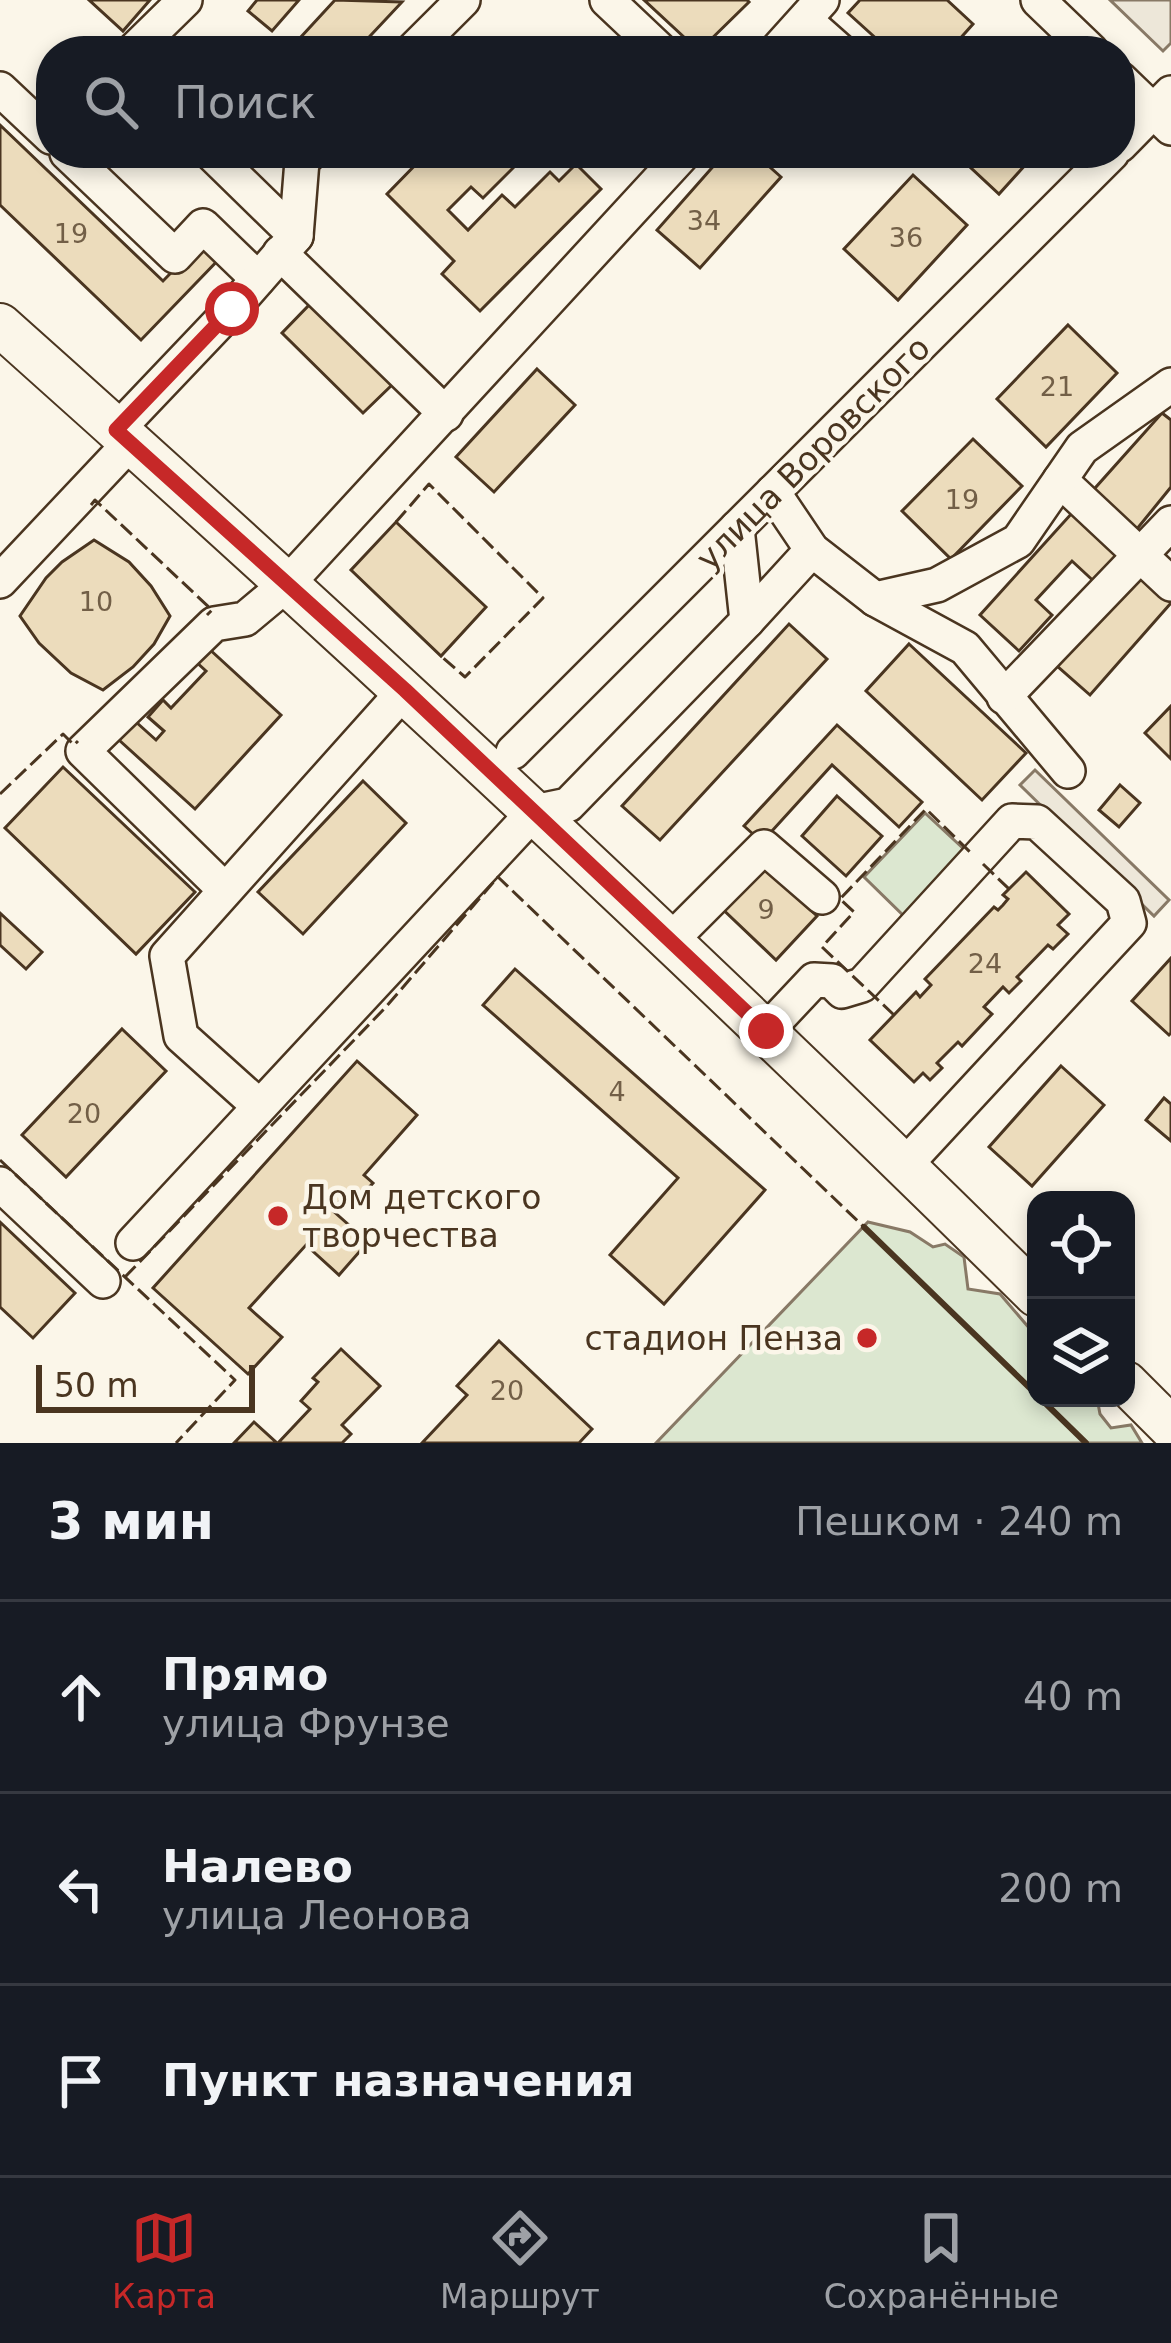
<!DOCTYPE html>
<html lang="ru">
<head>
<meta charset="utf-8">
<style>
  :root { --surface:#171b24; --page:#242831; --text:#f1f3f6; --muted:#9ea1a6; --line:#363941; --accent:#c62828 }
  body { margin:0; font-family:"DejaVu Sans",sans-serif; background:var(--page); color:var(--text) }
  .controls { position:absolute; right:36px; bottom:36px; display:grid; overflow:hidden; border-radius:24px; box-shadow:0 6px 18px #0003 }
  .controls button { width:108px; height:108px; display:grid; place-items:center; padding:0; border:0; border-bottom:3px solid var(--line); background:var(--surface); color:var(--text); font:60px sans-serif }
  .scale { position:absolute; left:36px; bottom:30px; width:219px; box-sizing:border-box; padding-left:12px; border:6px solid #4a3520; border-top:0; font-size:33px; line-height:42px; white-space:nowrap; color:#4a3520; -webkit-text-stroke:9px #fbf6e9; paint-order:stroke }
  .stop { position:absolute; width:36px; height:36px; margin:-27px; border:9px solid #c62828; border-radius:50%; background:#fff }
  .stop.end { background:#c62828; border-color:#fff; box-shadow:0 3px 12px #0008 }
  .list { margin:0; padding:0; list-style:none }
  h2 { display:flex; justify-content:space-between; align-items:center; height:156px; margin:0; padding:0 48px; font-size:51px }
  h2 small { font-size:39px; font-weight:400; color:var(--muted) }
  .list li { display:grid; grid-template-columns:78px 1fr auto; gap:36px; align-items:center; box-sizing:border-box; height:192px; padding:0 48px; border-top:3px solid var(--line) }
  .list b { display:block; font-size:45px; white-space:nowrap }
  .list p { margin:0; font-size:39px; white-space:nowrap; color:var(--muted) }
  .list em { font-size:39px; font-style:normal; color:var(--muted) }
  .icon { flex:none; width:66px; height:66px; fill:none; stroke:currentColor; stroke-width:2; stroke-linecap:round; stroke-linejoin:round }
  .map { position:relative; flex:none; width:1171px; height:1443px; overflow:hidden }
  .search { position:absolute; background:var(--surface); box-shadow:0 6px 18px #0003; left:36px; right:36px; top:36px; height:132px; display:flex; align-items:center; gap:30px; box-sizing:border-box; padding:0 42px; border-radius:48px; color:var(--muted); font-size:45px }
  .sheet { height:732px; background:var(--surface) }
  nav { display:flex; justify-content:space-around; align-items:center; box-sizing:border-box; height:168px; border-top:3px solid var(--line); background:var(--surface); font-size:33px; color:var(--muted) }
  nav a { display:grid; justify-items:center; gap:6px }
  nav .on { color:var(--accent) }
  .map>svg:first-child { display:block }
  .green { fill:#dce7d0; stroke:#887966; stroke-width:3 }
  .parking { fill:#ede7d9; stroke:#887966; stroke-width:3 }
  .building { fill:#ecdcbc; stroke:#4a3520; stroke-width:3 }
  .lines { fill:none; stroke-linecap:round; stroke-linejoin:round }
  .minor-casing { stroke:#4a3520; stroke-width:38 }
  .major-casing { stroke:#4a3520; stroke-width:46 }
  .minor { stroke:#fbf6e9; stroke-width:33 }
  .major { stroke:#fbf6e9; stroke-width:42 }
  .fence { stroke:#4a3520; stroke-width:3; stroke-dasharray:15 6; stroke-linecap:butt }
  .wall { stroke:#4a3520; stroke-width:6 }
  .route { stroke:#c62828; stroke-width:15 }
  .poi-dot { fill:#c62828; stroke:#fbf6e9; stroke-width:4.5 }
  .labels { text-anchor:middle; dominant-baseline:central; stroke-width:9; stroke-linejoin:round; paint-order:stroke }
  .number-label { font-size:27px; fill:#725f47 }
  .street-label { font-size:33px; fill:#4a3520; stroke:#fbf6e9 }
  .poi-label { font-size:33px; fill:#4a3520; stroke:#fbf6e9; text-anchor:start }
</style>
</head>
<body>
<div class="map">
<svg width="1171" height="1443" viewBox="0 0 1171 1443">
  <rect width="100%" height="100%" fill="#fbf6e9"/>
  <!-- green -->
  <g class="green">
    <path d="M925 813 967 852 906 918 864 877Z"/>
    <path d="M868 1222 910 1232 933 1247 945 1244 964 1257 968 1289 1000 1294 1036 1336V1398H1097L1100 1414 1111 1428 1131 1425 1142 1443H656Z"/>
  </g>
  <!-- parking -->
  <g class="parking">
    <path d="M1110 0H1171V43L1163 51Z"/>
    <path d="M1035 770 1169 900 1154 916 1020 785Z"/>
  </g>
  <!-- building -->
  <g class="building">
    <path d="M89 0H150L123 31Z"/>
    <path d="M257 0H299L272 31 248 11Z"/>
    <path d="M335 0 402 2 356 51H288Z"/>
    <path d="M644 0H747L749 2 699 51Z"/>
    <path d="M860 0H947L973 24 949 51H890L848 13Z"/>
    <path d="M0 125 163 281 206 237 224 254 141 340 0 205Z"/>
    <path d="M427 153H528L483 198 471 187 448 210 468 230 502 195 515 207 550 172 559 181 576 164 601 189 480 311 442 274 454 261 387 194Z"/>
    <path d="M725 153H754L781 177 700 268 657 230Z"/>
    <path d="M955 153H1036L999 194Z"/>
    <path d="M913 175 967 225 898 300 844 249Z"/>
    <path d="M313 301 394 383 363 413 282 333Z"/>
    <path d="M1068 325 1117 373 1046 447 997 399Z"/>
    <path d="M537 369 575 405 494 492 456 457Z"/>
    <path d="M1162 413 1171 420V487L1132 535 1088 496Z"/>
    <path d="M973 439 1022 486 951 559 902 511Z"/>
    <path d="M1072 513 1125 560 1100 587 1072 561 1036 600 1052 615 1019 651 980 615Z"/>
    <path d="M396 522 486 607 441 656 351 570Z"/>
    <path d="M94 540 129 562 151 586 170 616 154 644 133 667 103 690 71 673 39 643 20 616 46 578 62 562Z"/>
    <path d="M1137 572 1171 603 1090 695 1056 665Z"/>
    <path d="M789 624 827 659 660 840 622 806Z"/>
    <path d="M909 644 1026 753 982 800 866 691Z"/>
    <path d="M207 647 281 715 195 809 119 740 136 722 156 740 164 731 148 717 163 700 171 708 206 671 194 660Z"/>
    <path d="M1171 706V759L1145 733Z"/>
    <path d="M837 725 922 802 899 827 832 765 762 842 744 826Z"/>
    <path d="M63 767 195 892 136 954 5 828Z"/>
    <path d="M363 781 406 823 303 934 258 892Z"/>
    <path d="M1120 785 1140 803 1119 827 1099 810Z"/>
    <path d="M837 796 882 836 846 876 802 836Z"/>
    <path d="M755 857 817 916 776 960 714 901Z"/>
    <path d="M1026 872 1069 914 1058 925 1068 934 1053 949 1048 945 1017 977 1021 981 1009 993 1003 987 984 1007 992 1014 962 1046 958 1042 937 1063 942 1068 930 1080 923 1073 914 1082 870 1040 916 992 920 997 931 985 925 979 994 907 998 910 1003 905 1008 899 1003 895Z"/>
    <path d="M0 913 42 952 26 969 0 945Z"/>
    <path d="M1171 958V1033L1169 1035 1132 1001Z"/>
    <path d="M515 969 765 1190 664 1304 610 1255 678 1178 483 1005Z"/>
    <path d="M122 1029 166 1071 66 1177 22 1135Z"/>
    <path d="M357 1061 417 1115 364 1175 373 1183 353 1205 344 1197 332 1210 368 1242 339 1275 306 1245 249 1308 282 1337 248 1374 153 1288Z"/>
    <path d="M1061 1066 1104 1105 1032 1186 989 1147Z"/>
    <path d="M1164 1098 1171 1104V1141L1146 1120Z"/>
    <path d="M0 1222 75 1293 33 1338 0 1307Z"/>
    <path d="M499 1341 592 1429 579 1443H422L467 1395 457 1386Z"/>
    <path d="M341 1349 380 1386 342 1425 351 1434 342 1443H278L310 1409 301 1401 318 1382 313 1378Z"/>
    <path d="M254 1422 277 1443H234Z"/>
  </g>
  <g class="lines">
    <defs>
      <g id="minor">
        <path d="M607 0 661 51"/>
        <path d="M1038 0 1091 51"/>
        <path d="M805 20 840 51"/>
        <path d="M133 51 185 0"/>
        <path d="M412 51 463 0"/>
        <path d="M776 51 822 0"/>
        <path d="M1120 79 1171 128"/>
        <path d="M0 89 51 137"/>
        <path d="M1120 145 1171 93"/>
        <path d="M67 153 175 256 203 226 258 279"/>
        <path d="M296 236 302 161 310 153"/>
        <path d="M280 253 446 414"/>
        <path d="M116 431 232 309 296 236 211 153"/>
        <path d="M1060 480 1171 584"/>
        <path d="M773 492 812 550 875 599 937 585 1018 541 1082 448 1171 385"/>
        <path d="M0 581 130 443"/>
        <path d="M875 599 965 648 1068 771"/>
        <path d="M747 621 812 550"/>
        <path d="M1004 697 1171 523"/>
        <path d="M513 752 1112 153"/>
        <path d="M225 890 83 751 214 624 245 619 287 584 684 153"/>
        <path d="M670 941 764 847 822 897"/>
        <path d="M766 1031 814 980 832 981 842 991 862 985 1012 821 1037 822 1123 901 1129 923 905 1165"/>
        <path d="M259 1106 181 1036 167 956 405 690"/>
        <path d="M0 1184 103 1281"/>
        <path d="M133 1243 534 812 568 805 747 621 737 528"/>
      </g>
      <g id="major">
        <path d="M0 325C353 640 699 962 1036 1295"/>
        <path d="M1126 1383 1171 1428"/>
      </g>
    </defs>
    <!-- minor casing -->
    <use href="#minor" class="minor-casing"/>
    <!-- major casing -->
    <use href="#major" class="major-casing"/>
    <!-- minor -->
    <use href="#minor" class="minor"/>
    <!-- major -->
    <use href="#major" class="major"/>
    <!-- fence -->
    <g class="fence">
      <path d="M91 505 95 500 212 610 207 615"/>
      <path d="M396 522 429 484 543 598 465 677 441 656"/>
      <path d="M0 794 63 734 74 745 78 741"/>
      <path d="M983 864 1009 889"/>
      <path d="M894 1015 822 947 854 912 840 899 926 809 970 852"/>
      <path d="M0 1160 235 1380 176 1443"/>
      <path d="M125 1277 385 1008 498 877 864 1227"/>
    </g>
    <!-- wall -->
    <g class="wall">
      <path d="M864 1227 1036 1394"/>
      <path d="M1040 1398 1086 1443"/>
    </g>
  </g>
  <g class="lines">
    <!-- route -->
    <path class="route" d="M232 309 116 430 405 690 766 1031"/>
  </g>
  <!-- markers -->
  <g class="poi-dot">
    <circle cx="278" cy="1216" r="12"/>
    <circle cx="867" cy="1338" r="12"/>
  </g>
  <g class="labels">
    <!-- number labels -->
    <g class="number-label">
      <text x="704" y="220">34</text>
      <text x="71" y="233">19</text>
      <text x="906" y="237">36</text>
      <text x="1057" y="386">21</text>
      <text x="962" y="499">19</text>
      <text x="96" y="601">10</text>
      <text x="766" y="909">9</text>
      <text x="985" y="963">24</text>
      <text x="617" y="1091">4</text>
      <text x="84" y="1113">20</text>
      <text x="507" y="1390">20</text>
    </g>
    <!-- street labels -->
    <g class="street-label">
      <text transform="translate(813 453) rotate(-45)">улица Воровского</text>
    </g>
    <!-- poi labels -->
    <g class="poi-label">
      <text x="302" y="1197">Дом детского<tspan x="302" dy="38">творчества</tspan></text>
      <text x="843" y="1338" text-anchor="end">стадион Пенза</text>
    </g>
  </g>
</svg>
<div class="controls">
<button><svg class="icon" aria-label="locate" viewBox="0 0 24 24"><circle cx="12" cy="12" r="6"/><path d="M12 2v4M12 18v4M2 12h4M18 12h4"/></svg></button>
<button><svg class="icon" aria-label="layers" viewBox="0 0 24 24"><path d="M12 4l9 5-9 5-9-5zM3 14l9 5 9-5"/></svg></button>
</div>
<div class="scale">50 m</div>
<div class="stop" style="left:232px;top:309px"></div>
<div class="stop end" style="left:766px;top:1031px"></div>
<div class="search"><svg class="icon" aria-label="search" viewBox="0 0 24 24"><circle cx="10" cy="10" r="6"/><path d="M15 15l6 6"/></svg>Поиск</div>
</div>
<section class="sheet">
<h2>3 мин<small>Пешком · 240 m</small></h2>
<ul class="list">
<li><svg class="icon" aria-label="ahead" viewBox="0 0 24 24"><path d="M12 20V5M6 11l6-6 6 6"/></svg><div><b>Прямо</b><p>улица Фрунзе</p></div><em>40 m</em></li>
<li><svg class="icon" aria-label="left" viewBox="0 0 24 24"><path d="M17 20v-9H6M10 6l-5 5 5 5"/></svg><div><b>Налево</b><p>улица Леонова</p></div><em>200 m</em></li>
<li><svg class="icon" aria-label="arrive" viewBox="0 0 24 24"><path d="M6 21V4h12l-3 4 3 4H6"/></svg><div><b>Пункт назначения</b></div></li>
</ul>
</section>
<nav>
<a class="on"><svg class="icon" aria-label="map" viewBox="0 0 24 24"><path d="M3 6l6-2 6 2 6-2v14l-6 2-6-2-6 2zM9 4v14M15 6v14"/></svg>Карта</a>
<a><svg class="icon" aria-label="directions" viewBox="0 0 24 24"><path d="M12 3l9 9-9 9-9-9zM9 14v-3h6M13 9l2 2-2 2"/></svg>Маршрут</a>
<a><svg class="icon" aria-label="saved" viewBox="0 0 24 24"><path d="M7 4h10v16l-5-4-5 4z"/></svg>Сохранённые</a>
</nav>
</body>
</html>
